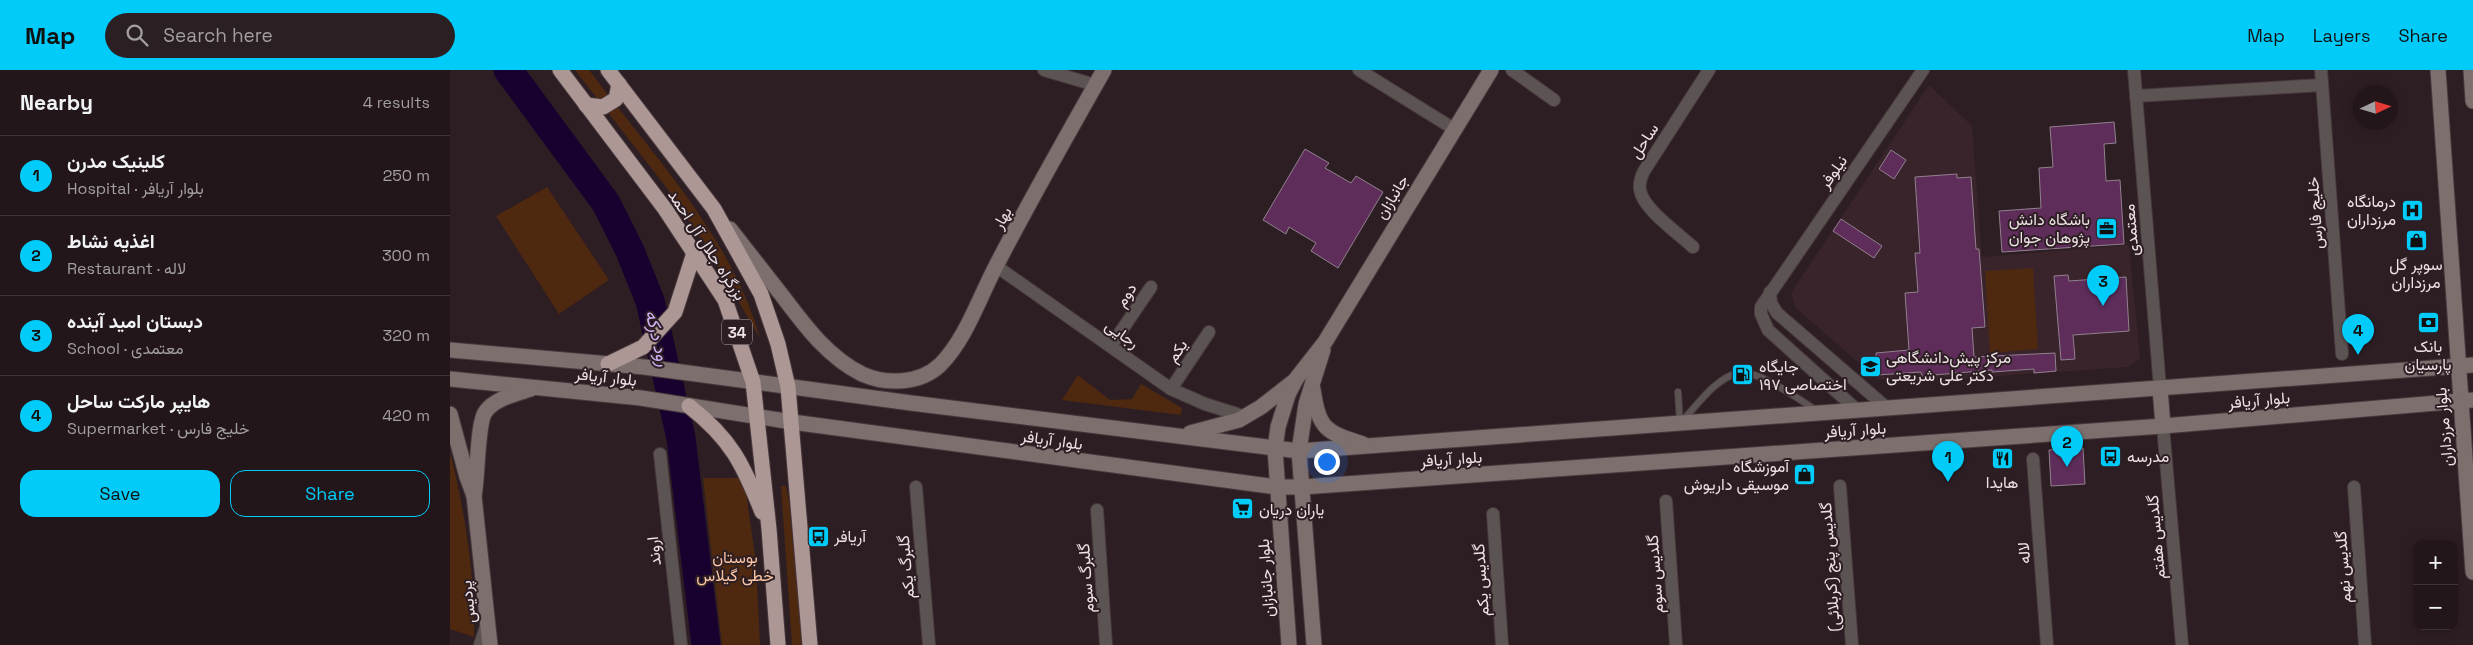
<!DOCTYPE html>
<html lang="en">
<head>
<meta charset="utf-8">
<style>
  :root { --surface:#22161a; --page:#2a1f23; --text:#f1f3f6; --muted:#a29fa2; --line:#3f3539; --accent:#00cbf9 }
  body { margin:0; font-family:"Space Grotesk",Vazirmatn,sans-serif; background:var(--page); color:var(--text) }
  .controls { position:absolute; right:15px; bottom:15px; display:grid; overflow:hidden; border-radius:10px; box-shadow:0 2px 12px #0003 }
  .controls button { width:45px; height:45px; display:grid; place-items:center; padding:0; border:0; border-bottom:1px solid var(--line); background:var(--surface); color:var(--text); font:25px sans-serif }
  .compass { position:absolute; left:1903px; top:15px; width:45px; height:45px; border-radius:50%; background:var(--surface); box-shadow:0 2px 12px #0003; rotate:86deg }
  .you { position:absolute; left:876px; top:391px; width:18px; height:18px; margin:-12px; border:4px solid #fff; border-radius:50%; background:#1a73e8; box-shadow:0 0 0 8px #1a73e833 }
  .badge { display:grid; place-items:center; width:32px; height:32px; border-radius:50%; background:var(--accent); color:#111; font-size:16px; font-weight:700 }
  .pin { position:absolute; translate:-50% -41px; filter:drop-shadow(0 1px 2px #0008) }
  .pin::after { content:''; position:absolute; top:26px; width:18px; height:15px; background:inherit; clip-path:polygon(0 0,100% 0,50% 100%) }
  .list { margin:0; padding:0; list-style:none }
  h2 { display:flex; justify-content:space-between; align-items:center; height:65px; margin:0; padding:0 20px; font-size:21px }
  h2 small { font-size:16px; font-weight:400; color:var(--muted) }
  .list li { display:grid; grid-template-columns:32px 1fr auto; gap:15px; align-items:center; box-sizing:border-box; height:80px; padding:0 20px; border-top:1px solid var(--line) }
  .list b { display:block; font-size:19px; white-space:nowrap }
  .list p { margin:0; font-size:16px; white-space:nowrap; color:var(--muted) }
  .list em { font-size:16px; font-style:normal; color:var(--muted) }
  .actions { display:flex; gap:10px; padding:15px 20px }
  .actions a { flex:1; padding:11px 0; border:1px solid var(--accent); border-radius:15px; text-align:center; font-size:18px; color:var(--accent) }
  .actions .main { background:var(--accent); color:#111 }
  .icon { flex:none; width:28px; height:28px; fill:none; stroke:currentColor; stroke-width:2; stroke-linecap:round; stroke-linejoin:round }
  .map { position:relative; flex:none; width:2023px; height:575px; overflow:hidden }
  header { display:flex; align-items:center; gap:30px; box-sizing:border-box; height:70px; padding:0 25px; background:var(--accent); color:#111 }
  header strong { font-size:24px }
  nav { display:flex; gap:28px; margin-inline-start:auto; font-size:18px }
  .search { width:350px; height:45px; background:var(--page); display:flex; align-items:center; gap:12px; box-sizing:border-box; padding:0 18px; border-radius:28px; color:var(--muted); font-size:19px }
  main { display:flex }
  aside { flex:1; background:var(--surface) }
  .map>svg:first-child { display:block }
  .built { fill:#3a242c }
  .green { fill:#4e2910 }
  .lines { fill:none; stroke-linecap:round; stroke-linejoin:round }
  .river { stroke:#18002f; stroke-width:29 }
  .building { fill:#5e2d5a; stroke:#90818e }
  .lane-casing { stroke:#48393e; stroke-width:8 }
  .street-casing { stroke:#48393e; stroke-width:14 }
  .secondary-casing { stroke:#48393e; stroke-width:17 }
  .highway-casing { stroke:#48393e; stroke-width:17 }
  .lane { stroke:#5c5453; stroke-width:6 }
  .street { stroke:#5c5453; stroke-width:12 }
  .secondary { stroke:#7c6f6e; stroke-width:15 }
  .highway { stroke:#ac9795; stroke-width:15 }
  .labels { text-anchor:middle; dominant-baseline:central; stroke-width:4; stroke-linejoin:round; paint-order:stroke }
  .shield { fill:#2d1e23; stroke:#b3a7ab; stroke-width:1 }
  .shield-label { font-size:15px; font-weight:bold; fill:#ede2e5 }
  .street-label { font-size:16px; fill:#ede2e5; stroke:#2d1e23 }
  .poi-label { font-size:16px; fill:#ede2e5; stroke:#2d1e23; text-anchor:start }
  .park-label { font-size:16px; fill:#fac5a5; stroke:#2d1e23 }
  .water-label { font-size:18px; font-style:italic; fill:#ceb1f6; stroke:#2d1e23 }
</style>
</head>
<body>
<header>
<strong>Map</strong>
<div class="search"><svg class="icon" aria-label="search" viewBox="0 0 24 24"><circle cx="10" cy="10" r="6"/><path d="M15 15l6 6"/></svg>Search here</div>
<nav><a>Map</a><a>Layers</a><a>Share</a></nav>
</header>
<main>
<aside>
<h2>Nearby<small>4 results</small></h2>
<ul class="list">
<li><span class="badge">1</span><div><b>کلینیک مدرن</b><p>Hospital · بلوار آریافر</p></div><em>250 m</em></li>
<li><span class="badge">2</span><div><b>اغذیه نشاط</b><p>Restaurant · لاله</p></div><em>300 m</em></li>
<li><span class="badge">3</span><div><b>دبستان امید آینده</b><p>School · معتمدی</p></div><em>320 m</em></li>
<li><span class="badge">4</span><div><b>هایپر مارکت ساحل</b><p>Supermarket · خلیج فارس</p></div><em>420 m</em></li>
</ul>
<div class="actions"><a class="main">Save</a><a>Share</a></div>
</aside>
<div class="map">
<svg width="2023" height="575" viewBox="0 0 2023 575">
  <rect width="100%" height="100%" fill="#2d1e23"/>
  <!-- built -->
  <path class="built" d="M1479 15 1522 56 1532 187 1679 175 1690 288 1678 297 1450 313 1426 308 1345 237 1341 223Z"/>
  <!-- green -->
  <g class="green">
    <path d="M125 0H139C201 83 281 166 310 268L255 175 223 126Z"/>
    <path d="M97 117 159 210 109 244 46 146Z"/>
    <path d="M1583 198 1588 279 1540 283 1535 201Z"/>
    <path d="M628 305 660 330 682 329 691 314 732 338 731 345 612 330Z"/>
    <path d="M0 382C15 442 25 505 24 567L0 559Z"/>
    <path d="M253 408H294L306 493 310 575H272Z"/>
    <path d="M331 416H336L339 431 352 575H342Z"/>
  </g>
  <g class="lines">
    <!-- river -->
    <path class="river" d="M58 0 156 133 180 181 200 231 231 368 256 575"/>
  </g>
  <!-- building -->
  <g class="building">
    <path d="M1664 52 1666 73 1654 74 1656 111 1670 110 1674 174 1552 182 1549 141 1591 138 1589 98 1603 97 1600 57Z"/>
    <path d="M855 79 879 93 875 98 901 113 906 106 933 122 888 198 861 181 866 173 839 157 836 164 813 150Z"/>
    <path d="M1441 80 1456 90 1444 109 1429 99Z"/>
    <path d="M1507 104V108L1521 107 1526 179H1529L1535 257 1522 258 1524 287 1605 283 1606 301 1584 303V299L1542 302V300L1472 306 1471 302 1427 305 1426 283 1459 280 1455 223 1468 222 1465 183H1470L1465 107Z"/>
    <path d="M1391 149 1432 176 1424 188 1383 161Z"/>
    <path d="M1618 205 1619 211 1676 207 1679 261 1623 265 1625 289 1611 290 1604 206Z"/>
    <path d="M1633 378 1635 414 1601 416 1599 380Z"/>
  </g>
  <g class="lines">
    <defs>
      <g id="lane">
        <path d="M1228 322 1230 353"/>
        <path d="M1233 350C1248 334 1266 308 1288 303 1306 298 1352 331 1367 341"/>
      </g>
      <g id="street">
        <path d="M594 0 645 15"/>
        <path d="M909 0 1004 59"/>
        <path d="M1062 0 1104 30"/>
        <path d="M1684 0 1710 318"/>
        <path d="M1871 0 1892 284"/>
        <path d="M1686 26 1872 15"/>
        <path d="M1243 177C1229 164 1193 139 1190 120 1189 113 1191 107 1194 101L1259 0"/>
        <path d="M546 196 721 319 755 334 787 344"/>
        <path d="M1320 222 1321 233 1327 243 1437 338"/>
        <path d="M661 276 701 217"/>
        <path d="M721 319 759 262"/>
        <path d="M1407 340 1318 260 1311 244V237L1473 0"/>
        <path d="M1713 356 1732 575"/>
        <path d="M210 384 231 575"/>
        <path d="M1583 389 1597 575"/>
        <path d="M1390 416 1402 575"/>
        <path d="M466 417 479 575"/>
        <path d="M1904 417 1915 575"/>
        <path d="M1216 431 1226 575"/>
        <path d="M647 440 656 575"/>
        <path d="M1043 444 1052 575"/>
        <path d="M30 575 37 554"/>
      </g>
      <g id="secondary">
        <path d="M1988 0 2023 502"/>
        <path d="M2021 0 2023 31"/>
        <path d="M280 159C298 182 316 205 334 228 356 257 378 287 412 304 436 315 470 314 490 295 516 269 529 228 546 196 580 130 617 65 654 0"/>
        <path d="M0 280 194 297 461 333 849 381 2023 295"/>
        <path d="M0 309 191 328 342 352 827 417H852L1713 356 2023 330"/>
        <path d="M1710 318 1713 356"/>
        <path d="M863 319C869 359 875 362 913 374"/>
        <path d="M0 344 17 407 24 426"/>
        <path d="M740 363 789 350 811 337 843 312"/>
        <path d="M40 575 24 426C28 407 27 351 36 341 46 328 66 324 81 319"/>
        <path d="M839 575 825 379 828 357 838 325 846 309 875 272 1041 0"/>
        <path d="M864 575 849 381 856 334 873 280"/>
      </g>
      <g id="highway">
        <path d="M110 0 215 139 275 230 303 312 319 459 328 575"/>
        <path d="M158 0 264 139 311 224 328 274 338 317 360 575"/>
        <path d="M136 35 153 37 166 29 169 14"/>
        <path d="M158 294 193 277 225 242 244 183"/>
        <path d="M239 336C281 369 293 394 312 442"/>
      </g>
    </defs>
    <!-- lane casing -->
    <use href="#lane" class="lane-casing"/>
    <!-- street casing -->
    <use href="#street" class="street-casing"/>
    <!-- secondary casing -->
    <use href="#secondary" class="secondary-casing"/>
    <!-- highway casing -->
    <use href="#highway" class="highway-casing"/>
    <!-- lane -->
    <use href="#lane" class="lane"/>
    <!-- street -->
    <use href="#street" class="street"/>
    <!-- secondary -->
    <use href="#secondary" class="secondary"/>
    <!-- highway -->
    <use href="#highway" class="highway"/>
  </g>
  <!-- icons -->
  <defs>
    <symbol id="hospital-square" viewBox="-11 -11 22 22"><rect x="-9" y="-9" width="18" height="18" rx="4" fill="#00cbf9" stroke="#2d1e23"/><path d="M-5-5h3v3.5h4V-5h3V5h-3V1.5h-4V5h-3Z" fill="#111"/></symbol>
    <symbol id="office-square" viewBox="-11 -11 22 22"><rect x="-9" y="-9" width="18" height="18" rx="4" fill="#00cbf9" stroke="#2d1e23"/><path d="M-6-3h4V-5.5h4V-3h4V5H-6ZM-1-4.5V-3h2v-1.5ZM-6 0V1H6V0Z" fill="#111"/></symbol>
    <symbol id="shop-square" viewBox="-11 -11 22 22"><rect x="-9" y="-9" width="18" height="18" rx="4" fill="#00cbf9" stroke="#2d1e23"/><path d="M-5-2.5h2.3a2.7 3.5 0 0 1 5.4 0H5L5.5 6h-11ZM-1.5-2.5h3a1.5 2.3 0 0 0-3 0Z" fill="#111"/></symbol>
    <symbol id="bank-square" viewBox="-11 -11 22 22"><rect x="-9" y="-9" width="18" height="18" rx="4" fill="#00cbf9" stroke="#2d1e23"/><path d="M-6-4H6V4H-6ZM0-2.3a2.3 2.3 0 1 0 0 4.6a2.3 2.3 0 1 0 0-4.6Z" fill="#111"/></symbol>
    <symbol id="school-square" viewBox="-11 -11 22 22"><rect x="-9" y="-9" width="18" height="18" rx="4" fill="#00cbf9" stroke="#2d1e23"/><path d="M0-5L7-2L0 1L-7-2ZM-4 1L0 2.5L4 1V4Q0 6-4 4Z" fill="#111"/></symbol>
    <symbol id="fuel-square" viewBox="-11 -11 22 22"><rect x="-9" y="-9" width="18" height="18" rx="4" fill="#00cbf9" stroke="#2d1e23"/><path d="M-5.5-6h7V0h2V4h1.3V-2.5L3-4.5l.8-.8L6-3V5H2.5V1h-1V6h-7ZM-4.2-4.7v3.2H.2V-4.7Z" fill="#111"/></symbol>
    <symbol id="bus-square" viewBox="-11 -11 22 22"><rect x="-9" y="-9" width="18" height="18" rx="4" fill="#00cbf9" stroke="#2d1e23"/><path d="M-5-6H5V4H4V6H2V4H-2V6H-4V4H-5ZM-3.5-4V0h7V-4ZM-3.5 1.2v1.5H-2V1.2ZM2 1.2v1.5H3.5V1.2Z" fill="#111"/></symbol>
    <symbol id="restaurant-square" viewBox="-11 -11 22 22"><rect x="-9" y="-9" width="18" height="18" rx="4" fill="#00cbf9" stroke="#2d1e23"/><path d="M-5-6h1v4h1v-4h1v4h1v-4h1v5L-1.5 .5V6h-2V.5L-5-1ZM5-6V6H3V1.5H1.5Q1.5-4 5-6Z" fill="#111"/></symbol>
    <symbol id="supermarket-square" viewBox="-11 -11 22 22"><rect x="-9" y="-9" width="18" height="18" rx="4" fill="#00cbf9" stroke="#2d1e23"/><path d="M-6-5.5h2.5l.6 2H6L4.5 2H-2.5L-4.4-4H-6ZM-1.5 3.2a1.3 1.3 0 1 0 .1 0ZM3 3.2a1.3 1.3 0 1 0 .1 0Z" fill="#111"/></symbol>
  </defs>
  <g fill-rule="evenodd">
    <use href="#hospital-square" x="1950" y="128" width="25" height="25"/>
    <use href="#office-square" x="1644" y="146" width="25" height="25"/>
    <use href="#shop-square" x="1954" y="158" width="25" height="25"/>
    <use href="#bank-square" x="1966" y="240" width="25" height="25"/>
    <use href="#school-square" x="1408" y="284" width="25" height="25"/>
    <use href="#fuel-square" x="1280" y="292" width="25" height="25"/>
    <use href="#bus-square" x="1648" y="374" width="25" height="25"/>
    <use href="#restaurant-square" x="1540" y="376" width="25" height="25"/>
    <use href="#shop-square" x="1342" y="392" width="25" height="25"/>
    <use href="#supermarket-square" x="780" y="426" width="25" height="25"/>
    <use href="#bus-square" x="356" y="454" width="25" height="25"/>
  </g>
  <g class="labels">
    <!-- shield labels -->
    <rect class="shield" x="272" y="249.5" width="30" height="25" rx="4"/>
    <g class="shield-label">
      <text x="287" y="262">34</text>
    </g>
    <!-- street labels -->
    <g class="street-label">
      <text transform="translate(1194 71) rotate(-57)">ساحل</text>
      <text transform="translate(1383 102) rotate(-55)">نیلوفر</text>
      <text transform="translate(942 127) rotate(-59)">جانبازان</text>
      <text transform="translate(1865 143) rotate(-94)">خلیج فارس</text>
      <text transform="translate(552 148) rotate(-61)">بهار</text>
      <text transform="translate(1681 160) rotate(-95)">معتمدی</text>
      <text transform="translate(257 175) rotate(57)">بزرگراه جلال آل احمد</text>
      <text transform="translate(676 225) rotate(-56)">دوم</text>
      <text transform="translate(672 264) rotate(35)">رجایی</text>
      <text transform="translate(727 281) rotate(-56)">یکم</text>
      <text transform="translate(156 307) rotate(6)">بلوار آریافر</text>
      <text transform="translate(1809 330) rotate(-5)">بلوار آریافر</text>
      <text transform="translate(1994 357) rotate(-95)">بلوار مرزداران</text>
      <text transform="translate(1405 360) rotate(-4)">بلوار آریافر</text>
      <text transform="translate(602 370) rotate(8)">بلوار آریافر</text>
      <text transform="translate(1001 389) rotate(-4)">بلوار آریافر</text>
      <text transform="translate(1706 467) rotate(-95)">گلدیس هفتم</text>
      <text transform="translate(204 481) rotate(-96)">اروند</text>
      <text transform="translate(1574 483) rotate(-94)">لاله</text>
      <text transform="translate(456 497) rotate(-95)">گلبرگ یکم</text>
      <text transform="translate(1380 497) rotate(-94)">گلدیس پنج (کربلائی)</text>
      <text transform="translate(1893 497) rotate(-94)">گلدیس نهم</text>
      <text transform="translate(1205 504) rotate(-94)">گلدیس سوم</text>
      <text transform="translate(636 508) rotate(-94)">گلبرگ سوم</text>
      <text transform="translate(816 508) rotate(-94)">بلوار جانبازان</text>
      <text transform="translate(1031 510) rotate(-94)">گلدیس یکم</text>
      <text transform="translate(18 532) rotate(-96)">پردیس</text>
    </g>
    <!-- poi labels -->
    <g class="poi-label">
      <text x="1946" y="131" text-anchor="end">درمانگاه<tspan x="1946" dy="18">مرزداران</tspan></text>
      <text x="1640" y="149" text-anchor="end">باشگاه دانش<tspan x="1640" dy="18">پژوهان جوان</tspan></text>
      <text x="1966" y="194" text-anchor="middle">سوپر گل<tspan x="1966" dy="18">مرزداران</tspan></text>
      <text x="1978" y="276" text-anchor="middle">بانک<tspan x="1978" dy="18">پارسیان</tspan></text>
      <text x="1436" y="287">مرکز پیش‌دانشگاهی<tspan x="1436" dy="18">دکتر علی شریعتی</tspan></text>
      <text x="1309" y="296">جایگاه<tspan x="1309" dy="18">اختصاصی ۱۹۷</tspan></text>
      <text x="1677" y="386">مدرسه</text>
      <text x="1339" y="396" text-anchor="end">آموزشگاه<tspan x="1339" dy="18">موسیقی داریوش</tspan></text>
      <text x="1552" y="412" text-anchor="middle">هایدا</text>
      <text x="809" y="439">یاران دریان</text>
      <text x="384" y="466">آریافر</text>
    </g>
    <!-- park labels -->
    <g class="park-label">
      <text x="285" y="487">بوستان<tspan x="285" dy="18">خطی گیلاس</tspan></text>
    </g>
    <!-- water labels -->
    <g class="water-label">
      <text transform="translate(208 268) rotate(77)">رود درکه</text>
    </g>
  </g>
</svg>
<div class="controls">
<button>+</button>
<button>−</button>
</div>
<svg class="compass" viewBox="-18 -18 36 36"><path d="M0-13l5 13h-10z" fill="#e53935"/><path d="M0 13l5-13h-10z" fill="#a29fa2"/></svg>
<div class="you"></div>
<div class="pin badge" style="left:1498px;top:412px">1</div>
<div class="pin badge" style="left:1617px;top:397px">2</div>
<div class="pin badge" style="left:1653px;top:236px">3</div>
<div class="pin badge" style="left:1908px;top:285px">4</div>
</div>
</main>
</body>
</html>
